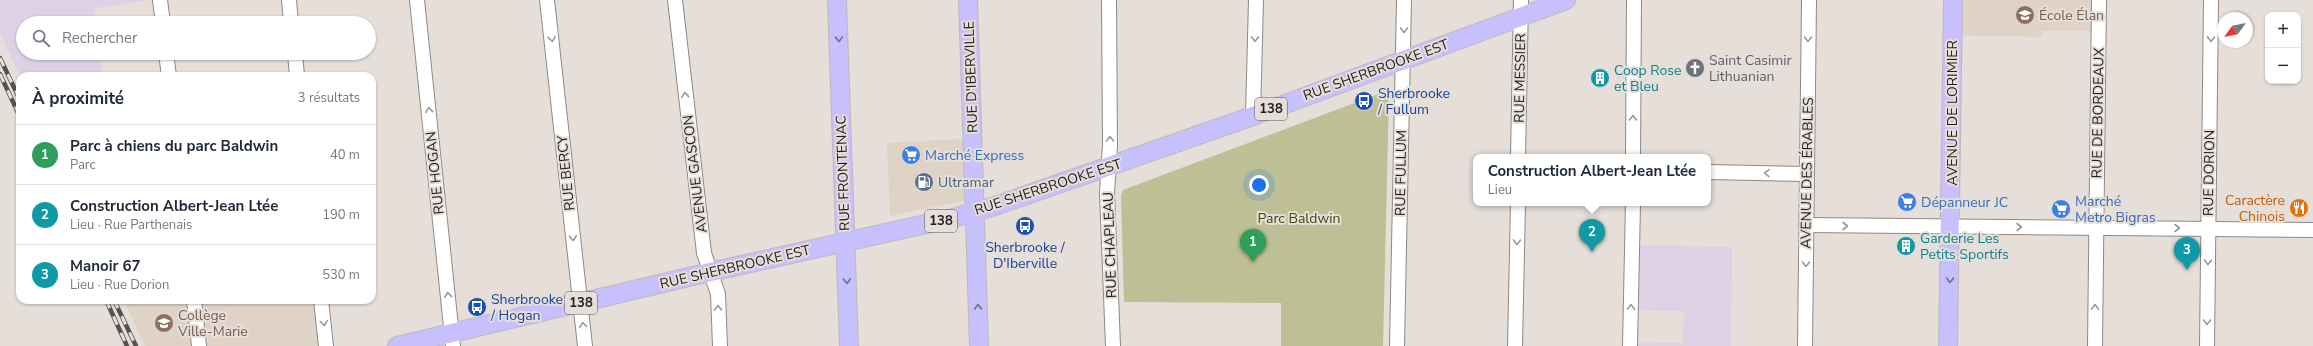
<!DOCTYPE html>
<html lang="fr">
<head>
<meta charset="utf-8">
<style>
  :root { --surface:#fff; --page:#f2f2f3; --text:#1f2937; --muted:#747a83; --line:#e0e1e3; --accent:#b45309 }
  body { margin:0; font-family:"Nunito Sans",sans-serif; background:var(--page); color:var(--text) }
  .controls { position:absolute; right:12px; top:12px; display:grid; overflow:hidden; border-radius:8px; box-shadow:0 1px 3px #0004 }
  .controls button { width:36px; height:36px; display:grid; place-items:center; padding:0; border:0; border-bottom:1px solid var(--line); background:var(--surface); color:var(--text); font:20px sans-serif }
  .compass { position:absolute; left:2217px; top:12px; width:36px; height:36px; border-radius:50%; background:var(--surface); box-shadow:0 1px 3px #0004; rotate:237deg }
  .you { position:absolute; left:1259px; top:185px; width:14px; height:14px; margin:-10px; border:3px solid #fff; border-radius:50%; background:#1a73e8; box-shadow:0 0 0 6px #1a73e833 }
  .badge { display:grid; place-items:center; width:26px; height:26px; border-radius:50%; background:var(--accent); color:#fff; font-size:13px; font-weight:700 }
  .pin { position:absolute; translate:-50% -33px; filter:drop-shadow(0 1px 2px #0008) }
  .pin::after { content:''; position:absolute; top:21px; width:14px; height:12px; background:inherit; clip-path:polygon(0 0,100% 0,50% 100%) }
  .popup { position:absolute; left:1473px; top:154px; width:238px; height:52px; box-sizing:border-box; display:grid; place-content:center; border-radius:8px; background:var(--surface); filter:drop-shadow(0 1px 3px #0005); font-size:13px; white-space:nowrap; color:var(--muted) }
  .popup b { font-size:15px; color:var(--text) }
  .popup::after { content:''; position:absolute; left:50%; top:100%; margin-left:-8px; border:8px solid transparent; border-top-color:var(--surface) }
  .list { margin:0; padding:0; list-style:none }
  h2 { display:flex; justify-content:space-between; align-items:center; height:52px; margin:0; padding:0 16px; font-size:17px }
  h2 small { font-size:13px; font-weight:400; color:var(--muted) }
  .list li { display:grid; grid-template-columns:26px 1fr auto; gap:12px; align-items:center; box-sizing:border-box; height:60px; padding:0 16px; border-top:1px solid var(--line) }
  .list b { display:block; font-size:15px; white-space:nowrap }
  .list p { margin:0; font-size:13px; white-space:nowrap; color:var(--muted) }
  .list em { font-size:13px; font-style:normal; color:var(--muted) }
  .icon { flex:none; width:22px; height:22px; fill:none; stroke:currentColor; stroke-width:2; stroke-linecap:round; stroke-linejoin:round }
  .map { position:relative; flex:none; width:2313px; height:346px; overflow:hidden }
  .search { position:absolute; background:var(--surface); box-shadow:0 1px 3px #0004; left:16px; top:16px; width:360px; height:44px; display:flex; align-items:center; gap:10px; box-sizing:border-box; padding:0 14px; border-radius:22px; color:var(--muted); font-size:15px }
  .panel { position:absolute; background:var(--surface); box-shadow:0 1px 3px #0004; left:16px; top:72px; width:360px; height:232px; border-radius:12px }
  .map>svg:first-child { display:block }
  .built { fill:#dfd3c8 }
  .industrial { fill:#dcd1e5 }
  .green { fill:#bdc094 }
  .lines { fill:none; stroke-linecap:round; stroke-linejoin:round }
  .minor-casing { stroke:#8f8984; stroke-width:16 }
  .major-casing { stroke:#bcbbbb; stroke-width:20 }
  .minor { stroke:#fff; stroke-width:14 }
  .major { stroke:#c8bffd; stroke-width:18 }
  .rail-casing { stroke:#55524f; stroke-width:4.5 }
  .rail { stroke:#e5ded9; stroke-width:3; stroke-dasharray:9; stroke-linecap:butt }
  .oneway { stroke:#9a9998 }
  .oneway2 { stroke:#746e8c }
  .labels { text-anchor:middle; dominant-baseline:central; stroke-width:4; stroke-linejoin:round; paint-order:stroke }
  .shield { fill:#e5ded9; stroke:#5a5754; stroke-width:1 }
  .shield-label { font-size:13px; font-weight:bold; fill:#1f1d1b }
  .education-label { font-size:14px; fill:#785e54; stroke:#e5ded9; text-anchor:start }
  .worship-label { font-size:14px; fill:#5b616d; stroke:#e5ded9; text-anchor:start }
  .street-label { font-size:14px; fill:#1f1d1b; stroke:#e5ded9 }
  .culture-label { font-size:14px; fill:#0d838f; stroke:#e5ded9; text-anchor:start }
  .transit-label { font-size:14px; fill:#164399; stroke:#e5ded9; text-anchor:start }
  .shop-label { font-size:14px; fill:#366cbe; stroke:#e5ded9; text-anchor:start }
  .service-label { font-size:14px; fill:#4e5e75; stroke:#e5ded9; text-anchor:start }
  .food-label { font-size:14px; fill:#c56008; stroke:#e5ded9; text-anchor:end }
  .park-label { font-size:14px; fill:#44460e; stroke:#e5ded9 }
</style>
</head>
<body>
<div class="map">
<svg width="2313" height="346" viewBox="0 0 2313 346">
  <rect width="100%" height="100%" fill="#e5ded9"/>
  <!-- built -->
  <g class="built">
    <path d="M1953 0H2098L2096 31H2042L2041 37 1953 35Z"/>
    <path d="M962 139 966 200 890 216 887 143Z"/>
    <path d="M124 300H190L195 346H145Z"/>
    <path d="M194 300H321L326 346H199Z"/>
  </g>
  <!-- industrial -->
  <g class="industrial">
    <path d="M0 0H147L95 8 96 23H23V53H100L103 76H20L0 32Z"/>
    <path d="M1634 245 1732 247 1731 346H1633V342L1683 343 1684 311 1634 310Z"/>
  </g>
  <!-- green -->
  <path class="green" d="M1381 93 1389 95 1383 346H1281V303L1124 302 1121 196 1123 190Z"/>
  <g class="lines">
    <defs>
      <g id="minor">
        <path d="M160 0 163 23"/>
        <path d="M289 0 291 23"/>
        <path d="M417 0 453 346"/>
        <path d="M547 0 585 346"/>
        <path d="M675 0 704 253 718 294 720 346"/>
        <path d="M1109 0 1110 145 1107 193 1113 346"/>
        <path d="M166 53 169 76"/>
        <path d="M295 53 297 76"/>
        <path d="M1253 116 1256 0"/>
        <path d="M1518 157 1521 0"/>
        <path d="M1633 157 1634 0"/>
        <path d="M1708 172 1806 174"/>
        <path d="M1806 225 2313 230"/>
        <path d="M194 300 199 346"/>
        <path d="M321 300 326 346"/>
        <path d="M1397 346 1404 0"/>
        <path d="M1515 346 1518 203"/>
        <path d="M1630 346 1633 203"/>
        <path d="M1805 346 1809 0"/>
        <path d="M2095 346 2099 0"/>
        <path d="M2207 346 2211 0"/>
      </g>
      <g id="major">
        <path d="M837 0 849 346"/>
        <path d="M968 0 979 346"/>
        <path d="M397 346 710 272 953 218 995 206 1253 116 1566 0"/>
        <path d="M1948 346 1953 0"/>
      </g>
    </defs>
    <!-- minor casing -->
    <use href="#minor" class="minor-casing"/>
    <!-- major casing -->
    <use href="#major" class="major-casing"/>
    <!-- minor -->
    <use href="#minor" class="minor"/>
    <!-- major -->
    <use href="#major" class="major"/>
    <defs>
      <g id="rail">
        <path d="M0 58 20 100"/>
        <path d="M0 74 20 117"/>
        <path d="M106 300 127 346"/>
        <path d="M114 300 136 346"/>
      </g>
    </defs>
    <!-- rail casing -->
    <use href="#rail" class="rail-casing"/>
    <!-- rail -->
    <use href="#rail" class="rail"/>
  </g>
  <!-- one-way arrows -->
  <defs><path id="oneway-chevron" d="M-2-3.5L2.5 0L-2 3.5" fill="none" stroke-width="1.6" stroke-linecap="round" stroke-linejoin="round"/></defs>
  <g class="oneway">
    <use href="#oneway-chevron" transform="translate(1404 30) rotate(91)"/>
    <use href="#oneway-chevron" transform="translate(552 39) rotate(84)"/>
    <use href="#oneway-chevron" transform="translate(1255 39) rotate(91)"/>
    <use href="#oneway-chevron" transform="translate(1808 39) rotate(91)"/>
    <use href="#oneway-chevron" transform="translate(2211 39) rotate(91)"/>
    <use href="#oneway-chevron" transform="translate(685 95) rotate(-96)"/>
    <use href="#oneway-chevron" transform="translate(429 110) rotate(-96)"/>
    <use href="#oneway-chevron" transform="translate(1633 118) rotate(-90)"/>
    <use href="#oneway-chevron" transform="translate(1110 139) rotate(-90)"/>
    <use href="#oneway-chevron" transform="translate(1767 173) rotate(-179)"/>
    <use href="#oneway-chevron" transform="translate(1845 226)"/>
    <use href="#oneway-chevron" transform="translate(2019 227)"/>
    <use href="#oneway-chevron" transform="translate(2177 228)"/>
    <use href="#oneway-chevron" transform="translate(573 238) rotate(84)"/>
    <use href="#oneway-chevron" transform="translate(1517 242) rotate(91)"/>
    <use href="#oneway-chevron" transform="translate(2208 262) rotate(91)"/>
    <use href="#oneway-chevron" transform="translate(1806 264) rotate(91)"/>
    <use href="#oneway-chevron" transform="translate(448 295) rotate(-96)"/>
    <use href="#oneway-chevron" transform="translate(1631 307) rotate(-89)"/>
    <use href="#oneway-chevron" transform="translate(2095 307) rotate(-89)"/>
    <use href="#oneway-chevron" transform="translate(718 308) rotate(-92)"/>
    <use href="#oneway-chevron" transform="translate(2207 322) rotate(90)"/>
    <use href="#oneway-chevron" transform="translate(324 323) rotate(83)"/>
    <use href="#oneway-chevron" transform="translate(583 325) rotate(-97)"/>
  </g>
  <g class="oneway2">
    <use href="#oneway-chevron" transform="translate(839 39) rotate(88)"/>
    <use href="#oneway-chevron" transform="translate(1950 280) rotate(92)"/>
    <use href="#oneway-chevron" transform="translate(847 281) rotate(87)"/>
    <use href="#oneway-chevron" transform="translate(978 307) rotate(-92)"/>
  </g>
  <!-- icons -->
  <defs>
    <symbol id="school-disc" viewBox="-11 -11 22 22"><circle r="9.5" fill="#8d6e63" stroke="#e5ded9"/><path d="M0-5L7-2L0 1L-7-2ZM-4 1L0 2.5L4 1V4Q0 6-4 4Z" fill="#fff"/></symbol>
    <symbol id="church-disc" viewBox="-11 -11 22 22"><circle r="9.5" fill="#6b7280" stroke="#e5ded9"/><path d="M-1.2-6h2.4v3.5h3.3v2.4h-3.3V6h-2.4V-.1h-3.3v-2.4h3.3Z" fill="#fff"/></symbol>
    <symbol id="building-disc" viewBox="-11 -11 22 22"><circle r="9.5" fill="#0f9aa8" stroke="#e5ded9"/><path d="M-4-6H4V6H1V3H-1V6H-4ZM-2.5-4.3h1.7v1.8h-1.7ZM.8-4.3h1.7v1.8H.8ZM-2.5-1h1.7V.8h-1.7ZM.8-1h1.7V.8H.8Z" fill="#fff"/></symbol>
    <symbol id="bus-disc" viewBox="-11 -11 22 22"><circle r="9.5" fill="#1a4fb4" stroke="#e5ded9"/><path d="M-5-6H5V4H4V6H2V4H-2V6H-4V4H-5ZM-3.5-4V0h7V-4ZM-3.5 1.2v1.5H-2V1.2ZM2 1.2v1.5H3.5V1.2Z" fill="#fff"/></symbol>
    <symbol id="supermarket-disc" viewBox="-11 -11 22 22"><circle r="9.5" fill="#3f7fe0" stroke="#e5ded9"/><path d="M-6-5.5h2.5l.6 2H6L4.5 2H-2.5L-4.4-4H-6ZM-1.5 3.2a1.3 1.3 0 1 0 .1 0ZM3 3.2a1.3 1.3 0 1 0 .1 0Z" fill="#fff"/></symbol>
    <symbol id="fuel-disc" viewBox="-11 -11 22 22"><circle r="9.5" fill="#5c6f8a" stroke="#e5ded9"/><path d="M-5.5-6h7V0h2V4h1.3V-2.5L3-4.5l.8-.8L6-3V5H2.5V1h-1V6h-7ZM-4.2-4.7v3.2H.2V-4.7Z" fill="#fff"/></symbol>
    <symbol id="restaurant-disc" viewBox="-11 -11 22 22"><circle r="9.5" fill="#e8710a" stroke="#e5ded9"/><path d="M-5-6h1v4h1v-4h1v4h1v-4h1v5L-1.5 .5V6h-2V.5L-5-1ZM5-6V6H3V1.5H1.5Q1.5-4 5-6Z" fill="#fff"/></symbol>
  </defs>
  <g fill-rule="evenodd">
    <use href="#school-disc" x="2014" y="4" width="22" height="22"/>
    <use href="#church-disc" x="1684" y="57" width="22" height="22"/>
    <use href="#building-disc" x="1589" y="67" width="22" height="22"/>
    <use href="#bus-disc" x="1353" y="90" width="22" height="22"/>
    <use href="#supermarket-disc" x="900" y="144" width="22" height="22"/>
    <use href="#fuel-disc" x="913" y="171" width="22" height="22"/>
    <use href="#supermarket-disc" x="1896" y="191" width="22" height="22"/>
    <use href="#restaurant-disc" x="2288" y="197" width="22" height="22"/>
    <use href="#supermarket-disc" x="2050" y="198" width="22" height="22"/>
    <use href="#bus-disc" x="1014" y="215" width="22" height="22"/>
    <use href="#building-disc" x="1895" y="235" width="22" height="22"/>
    <use href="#bus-disc" x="466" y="296" width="22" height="22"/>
    <use href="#school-disc" x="153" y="312" width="22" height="22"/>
  </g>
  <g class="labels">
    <!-- shield labels -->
    <g class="shield">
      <rect x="1255" y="98" width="32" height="22" rx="3"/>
      <rect x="925" y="210" width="32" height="22" rx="3"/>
      <rect x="565" y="292" width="32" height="22" rx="3"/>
    </g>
    <g class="shield-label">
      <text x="1271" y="109">138</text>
      <text x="941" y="221">138</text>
      <text x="581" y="303">138</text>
    </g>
    <!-- education labels -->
    <g class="education-label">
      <text x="2039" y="15">École Élan</text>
      <text x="178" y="315">Collège<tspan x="178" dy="16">Ville-Marie</tspan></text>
    </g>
    <!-- worship labels -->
    <g class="worship-label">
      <text x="1709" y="60">Saint Casimir<tspan x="1709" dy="16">Lithuanian</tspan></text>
    </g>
    <!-- street labels -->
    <g class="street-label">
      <text transform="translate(1376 70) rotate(-20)">RUE SHERBROOKE EST</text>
      <text transform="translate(971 77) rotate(-92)">RUE D'IBERVILLE</text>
      <text transform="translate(1520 78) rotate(-89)">RUE MESSIER</text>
      <text transform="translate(1952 113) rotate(-90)">AVENUE DE LORIMIER</text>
      <text transform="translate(2098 113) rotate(-89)">RUE DE BORDEAUX</text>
      <text transform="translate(435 173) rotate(-96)">RUE HOGAN</text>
      <text transform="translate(566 173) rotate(-96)">RUE BERCY</text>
      <text transform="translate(843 173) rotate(-92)">RUE FRONTENAC</text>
      <text transform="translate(1401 173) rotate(-89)">RUE FULLUM</text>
      <text transform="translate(1807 173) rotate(-89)">AVENUE DES ÉRABLES</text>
      <text transform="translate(2209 173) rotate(-89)">RUE DORION</text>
      <text transform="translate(695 174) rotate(-97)">AVENUE GASCON</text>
      <text transform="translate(1048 187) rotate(-18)">RUE SHERBROOKE EST</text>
      <text transform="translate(1110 245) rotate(-92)">RUE CHAPLEAU</text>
      <text transform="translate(735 267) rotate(-13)">RUE SHERBROOKE EST</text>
    </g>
    <!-- culture labels -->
    <g class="culture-label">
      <text x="1614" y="70">Coop Rose<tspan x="1614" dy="16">et Bleu</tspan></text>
      <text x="1920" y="238">Garderie Les<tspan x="1920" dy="16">Petits Sportifs</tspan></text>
    </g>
    <!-- transit labels -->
    <g class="transit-label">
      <text x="1378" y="93">Sherbrooke<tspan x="1378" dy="16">/ Fullum</tspan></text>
      <text x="1025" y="247" text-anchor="middle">Sherbrooke /<tspan x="1025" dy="16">D'Iberville</tspan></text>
      <text x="491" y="299">Sherbrooke<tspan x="491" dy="16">/ Hogan</tspan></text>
    </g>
    <!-- shop labels -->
    <g class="shop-label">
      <text x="925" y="155">Marché Express</text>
      <text x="2075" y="201">Marché<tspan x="2075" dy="16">Metro Bigras</tspan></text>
      <text x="1921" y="202">Dépanneur JC</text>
    </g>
    <!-- service labels -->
    <g class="service-label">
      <text x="938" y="182">Ultramar</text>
    </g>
    <!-- food labels -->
    <g class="food-label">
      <text x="2285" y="200">Caractère<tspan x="2285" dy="16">Chinois</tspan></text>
    </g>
    <!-- park labels -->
    <g class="park-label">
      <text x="1299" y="218">Parc Baldwin</text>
    </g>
  </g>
</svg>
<div class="controls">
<button>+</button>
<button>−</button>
</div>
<svg class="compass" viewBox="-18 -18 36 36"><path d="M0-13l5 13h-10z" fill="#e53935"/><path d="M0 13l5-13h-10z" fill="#747a83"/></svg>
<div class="you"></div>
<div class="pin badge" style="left:1253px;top:262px;background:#2e9e5b">1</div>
<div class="pin badge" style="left:1592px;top:252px;background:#0f9aa8">2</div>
<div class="popup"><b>Construction Albert-Jean Ltée</b>Lieu</div>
<div class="pin badge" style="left:2187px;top:270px;background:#0f9aa8">3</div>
<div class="search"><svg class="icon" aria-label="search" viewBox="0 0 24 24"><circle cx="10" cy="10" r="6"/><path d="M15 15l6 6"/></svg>Rechercher</div>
<section class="panel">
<h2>À proximité<small>3 résultats</small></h2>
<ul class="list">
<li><span class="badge" style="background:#2e9e5b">1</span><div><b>Parc à chiens du parc Baldwin</b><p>Parc</p></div><em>40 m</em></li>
<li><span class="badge" style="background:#0f9aa8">2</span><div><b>Construction Albert-Jean Ltée</b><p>Lieu · Rue Parthenais</p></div><em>190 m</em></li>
<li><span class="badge" style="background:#0f9aa8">3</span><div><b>Manoir 67</b><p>Lieu · Rue Dorion</p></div><em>530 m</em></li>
</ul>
</section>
</div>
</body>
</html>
